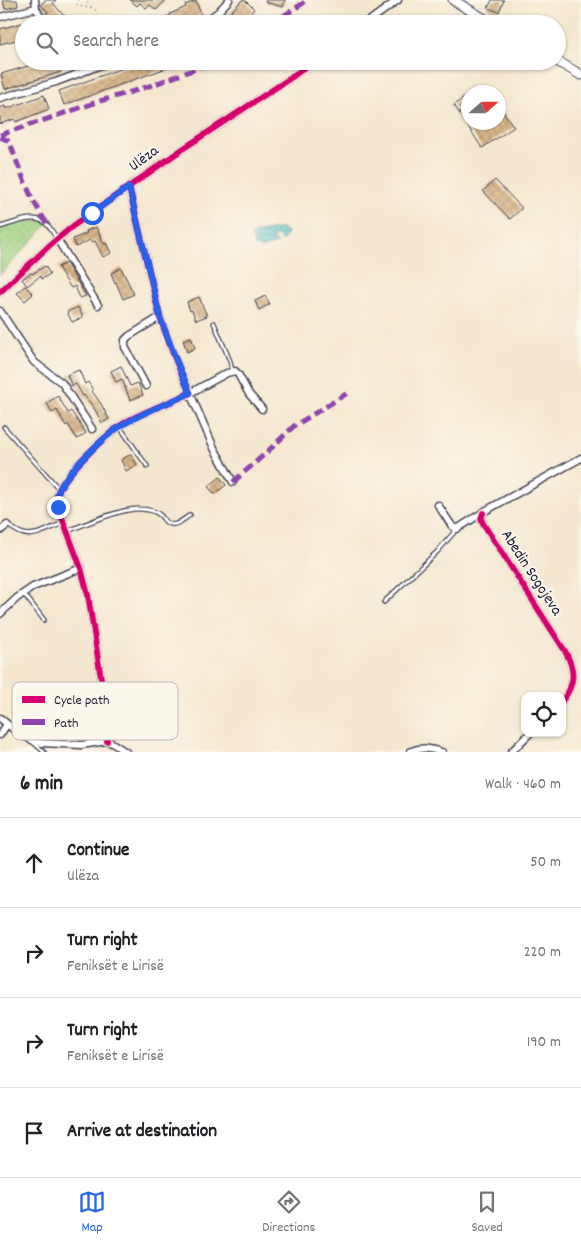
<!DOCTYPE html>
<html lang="en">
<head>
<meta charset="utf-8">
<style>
  :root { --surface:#fff; --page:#f2f2f2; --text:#202124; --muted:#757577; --line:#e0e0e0; --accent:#2563eb }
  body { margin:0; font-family:Dekko,sans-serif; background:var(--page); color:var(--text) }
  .controls { position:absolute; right:15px; bottom:15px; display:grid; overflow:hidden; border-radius:10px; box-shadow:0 1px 4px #0004 }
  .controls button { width:45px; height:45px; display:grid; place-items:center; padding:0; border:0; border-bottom:1px solid var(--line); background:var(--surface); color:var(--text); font:25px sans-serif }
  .compass { position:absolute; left:461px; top:85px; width:45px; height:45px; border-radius:50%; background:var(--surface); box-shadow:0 1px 4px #0004; rotate:69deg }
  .stop { position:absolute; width:15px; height:15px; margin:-11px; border:4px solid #2563eb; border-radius:50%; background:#fff }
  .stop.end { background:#2563eb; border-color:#fff; box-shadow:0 1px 5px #0008 }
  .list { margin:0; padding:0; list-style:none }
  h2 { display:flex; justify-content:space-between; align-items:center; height:65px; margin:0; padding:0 20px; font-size:21px }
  h2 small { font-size:16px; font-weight:400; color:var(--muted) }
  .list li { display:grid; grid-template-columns:32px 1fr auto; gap:15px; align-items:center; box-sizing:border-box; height:90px; padding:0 20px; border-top:1px solid var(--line) }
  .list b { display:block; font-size:19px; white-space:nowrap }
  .list p { margin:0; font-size:16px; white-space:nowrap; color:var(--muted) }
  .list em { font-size:16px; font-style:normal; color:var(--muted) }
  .icon { flex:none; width:28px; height:28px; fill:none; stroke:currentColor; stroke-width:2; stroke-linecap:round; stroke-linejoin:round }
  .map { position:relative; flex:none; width:581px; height:752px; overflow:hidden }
  .search { position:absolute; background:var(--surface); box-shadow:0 1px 4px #0004; left:15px; right:15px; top:15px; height:55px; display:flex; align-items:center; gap:12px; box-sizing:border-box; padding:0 18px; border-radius:28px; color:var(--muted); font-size:19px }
  .sheet { height:425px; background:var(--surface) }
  nav { display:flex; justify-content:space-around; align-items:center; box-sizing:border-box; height:70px; border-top:1px solid var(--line); background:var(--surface); font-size:14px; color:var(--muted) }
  nav a { display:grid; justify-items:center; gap:2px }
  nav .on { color:var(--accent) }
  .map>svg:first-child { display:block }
  .grass { fill:url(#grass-dots); stroke:#607a5e }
  .water { fill:url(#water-rules); stroke:#397080 }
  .building { fill:url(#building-cross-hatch) }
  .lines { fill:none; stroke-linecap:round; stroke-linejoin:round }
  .lane-casing { stroke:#424051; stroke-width:5.5 }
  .street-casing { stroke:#424051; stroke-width:9 }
  .secondary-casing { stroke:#424051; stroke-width:11 }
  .path { stroke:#424051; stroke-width:1; stroke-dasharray:1 4; stroke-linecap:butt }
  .lane { stroke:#fff; stroke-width:3 }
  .street { stroke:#fff; stroke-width:6 }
  .secondary { stroke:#fff; stroke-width:9 }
  .quiet { stroke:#8e44ad; stroke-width:5; stroke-dasharray:10 5; stroke-linecap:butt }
  .cycleway-casing { stroke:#fbf7ec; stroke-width:9 }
  .cycleway { stroke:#d6006c; stroke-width:6 }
  .route { stroke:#2563eb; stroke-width:6 }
  .labels { text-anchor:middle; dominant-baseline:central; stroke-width:4; stroke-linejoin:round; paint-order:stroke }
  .street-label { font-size:16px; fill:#22223b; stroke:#fbf7ec }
  .key { fill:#fbf7ec; stroke:#bab7b7; stroke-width:1 }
  .key-label { font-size:14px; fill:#22223b }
</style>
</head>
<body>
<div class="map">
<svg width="581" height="752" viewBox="0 0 581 752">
  <defs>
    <pattern id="grass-dots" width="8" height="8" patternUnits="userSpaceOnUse" patternTransform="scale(1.25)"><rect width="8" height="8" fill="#9ed180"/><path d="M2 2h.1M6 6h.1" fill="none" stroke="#88b370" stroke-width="1.8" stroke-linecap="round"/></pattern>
    <pattern id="water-rules" width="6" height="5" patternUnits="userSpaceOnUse" patternTransform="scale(1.25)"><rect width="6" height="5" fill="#50bec6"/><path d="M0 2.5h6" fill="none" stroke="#429aa2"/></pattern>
    <pattern id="building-cross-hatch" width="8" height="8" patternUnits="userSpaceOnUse" patternTransform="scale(1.25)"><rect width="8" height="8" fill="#d7b588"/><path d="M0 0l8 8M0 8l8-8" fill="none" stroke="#b89b76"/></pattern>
  </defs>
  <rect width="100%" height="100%" fill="#fbf7ec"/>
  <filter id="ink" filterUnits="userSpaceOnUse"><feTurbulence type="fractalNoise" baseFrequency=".02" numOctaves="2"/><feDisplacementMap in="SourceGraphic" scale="10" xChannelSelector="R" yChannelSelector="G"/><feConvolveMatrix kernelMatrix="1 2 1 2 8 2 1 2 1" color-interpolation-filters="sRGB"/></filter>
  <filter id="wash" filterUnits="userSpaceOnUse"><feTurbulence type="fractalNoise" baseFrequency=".0096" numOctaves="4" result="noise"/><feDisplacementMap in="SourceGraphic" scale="20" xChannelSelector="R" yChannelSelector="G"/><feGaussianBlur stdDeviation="1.12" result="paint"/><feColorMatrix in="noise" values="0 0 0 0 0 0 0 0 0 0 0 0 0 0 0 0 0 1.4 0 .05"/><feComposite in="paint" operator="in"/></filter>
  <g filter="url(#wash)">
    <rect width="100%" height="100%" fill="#f5e7cf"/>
    <!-- grass -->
    <path class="grass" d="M52 219 0 275V224Z"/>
    <!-- water -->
    <path class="water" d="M282 228 287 232 284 239 281 241 279 236H275L273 238 274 242 278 243 260 249 258 246 255 247 251 235 259 232Z"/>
    <g id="blocks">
      <!-- building -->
      <g class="building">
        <path d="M3 0H17L18 6 5 9Z"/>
        <path d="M45 0H56L53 3 64 16 65 15 74 24H52L45 15 48 12 41 5Z"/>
        <path d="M130 0H166L156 10 150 5 146 8 140 3 137 6Z"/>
        <path d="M242 0H245L254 9 248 16 255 24H216L229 14Z"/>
        <path d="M266 0H285L283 7 265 2Z"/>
        <path d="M492 0H504L499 12 488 8Z"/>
        <path d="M196 1 201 14 191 19 192 20 184 24H150L171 15 170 14 186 7 185 5Z"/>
        <path d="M22 23 24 30V38L0 44V29Z"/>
        <path d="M45 61H57L61 72 5 89 1 74Z"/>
        <path d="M142 61 183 62 64 105 59 91Z"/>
        <path d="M44 95 49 109 16 122 15 119 0 124V108L5 106 6 109Z"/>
        <path d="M468 95V122H498V105L514 127 482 148 454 105Z"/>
        <path d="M495 180 522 208 510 219 483 191Z"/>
        <path d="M96 227 104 244 106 243 111 253 103 257 95 241 91 242 90 240 76 247 73 239 87 233 86 231Z"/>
        <path d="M66 263 86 296 80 298 75 286 71 288 65 279 58 267Z"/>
        <path d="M45 266 50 274 42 279 40 276 27 286 22 279 31 273 32 274Z"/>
        <path d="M121 268 134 294 123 299 116 282 115 283 111 273Z"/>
        <path d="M25 286 33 294 25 301 17 293Z"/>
        <path d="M265 296 270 304 259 310 255 301Z"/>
        <path d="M199 297 207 316 196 320 192 310 190 311 187 302Z"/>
        <path d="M78 307 83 317 72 322 67 312Z"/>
        <path d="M191 337 195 348 187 352 183 340Z"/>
        <path d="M121 366 130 386 138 383 143 395 130 400 122 379 116 382 111 371Z"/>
        <path d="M79 370 85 384 88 382 93 390 92 391 101 404 109 419 102 423 94 408 84 395 83 396 76 384 72 386 67 375Z"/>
        <path d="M58 396 68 413 71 411 86 433 77 439 68 424 66 426 57 410 52 413 47 403Z"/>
        <path d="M131 454 137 465 126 471 121 460Z"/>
        <path d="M220 477 226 485 215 494 208 487Z"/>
      </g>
    </g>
  </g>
  <g filter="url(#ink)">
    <use href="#blocks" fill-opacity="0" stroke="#424051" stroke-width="1"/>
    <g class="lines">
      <defs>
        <g id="lane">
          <path d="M0 227C13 224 32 214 44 222 50 226 53 233 57 239"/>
          <path d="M214 323 230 361 232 371"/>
          <path d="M4 427 59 489"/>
          <path d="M120 427 147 466"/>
          <path d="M7 525C12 528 16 531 21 533 34 539 52 527 63 523"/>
          <path d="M68 531C85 524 122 508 139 509 147 509 156 511 161 516 163 518 164 521 166 522 174 529 184 519 190 515"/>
          <path d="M24 594 44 620"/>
          <path d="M384 602 437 552 456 530"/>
          <path d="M34 743 44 752"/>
        </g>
        <g id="street">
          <path d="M35 0 36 8 44 24"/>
          <path d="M0 17 36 8"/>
          <path d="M202 24 218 12 229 0"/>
          <path d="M365 24 398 0"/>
          <path d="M0 98 56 82 112 61"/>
          <path d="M57 239 98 305"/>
          <path d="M0 292 51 244 73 226 184 148 292 77 313 61"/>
          <path d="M0 311 34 362 62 383 92 429"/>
          <path d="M146 386 125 347V340L129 336 160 317"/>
          <path d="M233 482 214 448 190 393 227 373 235 371 238 374 249 394 262 409"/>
          <path d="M438 505 452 526 457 529 485 511 581 458"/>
          <path d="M483 513 481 519 484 525 565 651C575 669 576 684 562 701"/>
          <path d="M0 531 7 525"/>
          <path d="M0 614 17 598 33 587 81 568"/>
          <path d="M0 718 19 734 34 741 42 743 81 745 107 741 112 743 126 752"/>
          <path d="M0 735 7 724"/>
          <path d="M107 741 106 710 88 595 81 568 58 507C57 501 56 497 58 492 67 472 107 433 126 422 146 411 169 403 190 393L176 361 160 317 129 187"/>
          <path d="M410 752C421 746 430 749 442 752"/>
          <path d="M511 752 530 733"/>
        </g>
        <g id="secondary">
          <path d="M453 0 493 24"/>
          <path d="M557 61 581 75"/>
        </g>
      </defs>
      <!-- lane casing -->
      <use href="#lane" class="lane-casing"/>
      <!-- street casing -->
      <use href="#street" class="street-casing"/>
      <!-- secondary casing -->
      <use href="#secondary" class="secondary-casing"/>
      <!-- path -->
      <g class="path">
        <path d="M78 0 76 4C81 7 84 8 91 7L88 3 85 0"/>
        <path d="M91 7 97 11"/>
      </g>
      <!-- lane -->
      <use href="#lane" class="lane"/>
      <!-- street -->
      <use href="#street" class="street"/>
      <!-- secondary -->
      <use href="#secondary" class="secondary"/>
      <!-- quiet -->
      <g class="quiet">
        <path d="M271 24 308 0"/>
        <path d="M0 135 100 101 141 89 193 70 211 61"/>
        <path d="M0 137 7 140 10 143C20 171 31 201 48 225"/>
        <path d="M233 482 265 454 294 426 351 391"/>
      </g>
      <defs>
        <g id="cycleway">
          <path d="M0 292 51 244 73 226 184 148 292 77 313 61"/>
          <path d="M483 513 481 519 484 525 565 651C575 669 576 684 562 701"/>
          <path d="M107 741 106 710 88 595 81 568 58 507C57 501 56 497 58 492 67 472 107 433 126 422 146 411 169 403 190 393L176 361 160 317 129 187"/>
        </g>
      </defs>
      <!-- cycleway casing -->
      <use href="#cycleway" class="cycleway-casing"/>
      <!-- cycleway -->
      <use href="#cycleway" class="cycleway"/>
    </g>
  </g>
  <g class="lines" filter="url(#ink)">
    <!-- route -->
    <path class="route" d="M58 507C57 501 56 497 58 492 66 472 107 433 126 423 146 411 169 403 190 393L176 360 160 317 129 187 92 213"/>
  </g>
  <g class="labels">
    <!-- street labels -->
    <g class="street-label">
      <text transform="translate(144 159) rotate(-36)">Ulëza</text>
      <text transform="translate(531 573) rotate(57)">Abedin Sogojeva</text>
    </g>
  </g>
  <!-- legend -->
  <rect x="12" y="682" width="166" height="58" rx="8" class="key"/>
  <rect x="22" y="696" width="23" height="7" fill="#d6006c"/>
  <rect x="22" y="719" width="23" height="6" fill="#8e44ad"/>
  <g class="key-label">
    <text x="54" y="704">Cycle path</text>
    <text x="54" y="727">Path</text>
  </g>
</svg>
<div class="controls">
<button><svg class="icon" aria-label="locate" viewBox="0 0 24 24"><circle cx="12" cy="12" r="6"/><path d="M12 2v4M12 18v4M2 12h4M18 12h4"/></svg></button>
</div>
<svg class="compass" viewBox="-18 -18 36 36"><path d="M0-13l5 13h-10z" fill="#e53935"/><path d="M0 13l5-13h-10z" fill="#757577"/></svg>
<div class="stop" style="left:92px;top:213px"></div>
<div class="stop end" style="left:58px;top:507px"></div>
<div class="search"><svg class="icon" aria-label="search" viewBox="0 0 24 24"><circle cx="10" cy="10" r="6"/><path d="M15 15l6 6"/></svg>Search here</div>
</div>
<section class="sheet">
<h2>6 min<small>Walk · 460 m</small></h2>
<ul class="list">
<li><svg class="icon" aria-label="ahead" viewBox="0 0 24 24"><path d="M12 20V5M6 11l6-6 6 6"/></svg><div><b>Continue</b><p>Ulëza</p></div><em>50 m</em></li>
<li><svg class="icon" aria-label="right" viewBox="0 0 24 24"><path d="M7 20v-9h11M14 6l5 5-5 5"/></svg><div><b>Turn right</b><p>Feniksët e Lirisë</p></div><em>220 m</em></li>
<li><svg class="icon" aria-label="right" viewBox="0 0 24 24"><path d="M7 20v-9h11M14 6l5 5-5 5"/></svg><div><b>Turn right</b><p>Feniksët e Lirisë</p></div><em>190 m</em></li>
<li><svg class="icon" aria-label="arrive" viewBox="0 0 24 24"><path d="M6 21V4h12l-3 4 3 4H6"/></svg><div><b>Arrive at destination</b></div></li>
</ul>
</section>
<nav>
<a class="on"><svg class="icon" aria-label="map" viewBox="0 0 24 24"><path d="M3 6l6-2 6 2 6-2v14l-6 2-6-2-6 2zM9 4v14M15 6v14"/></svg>Map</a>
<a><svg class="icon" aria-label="directions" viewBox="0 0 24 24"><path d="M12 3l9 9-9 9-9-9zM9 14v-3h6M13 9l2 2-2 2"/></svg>Directions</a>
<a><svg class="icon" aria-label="saved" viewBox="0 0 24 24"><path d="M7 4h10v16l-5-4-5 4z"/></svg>Saved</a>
</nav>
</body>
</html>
